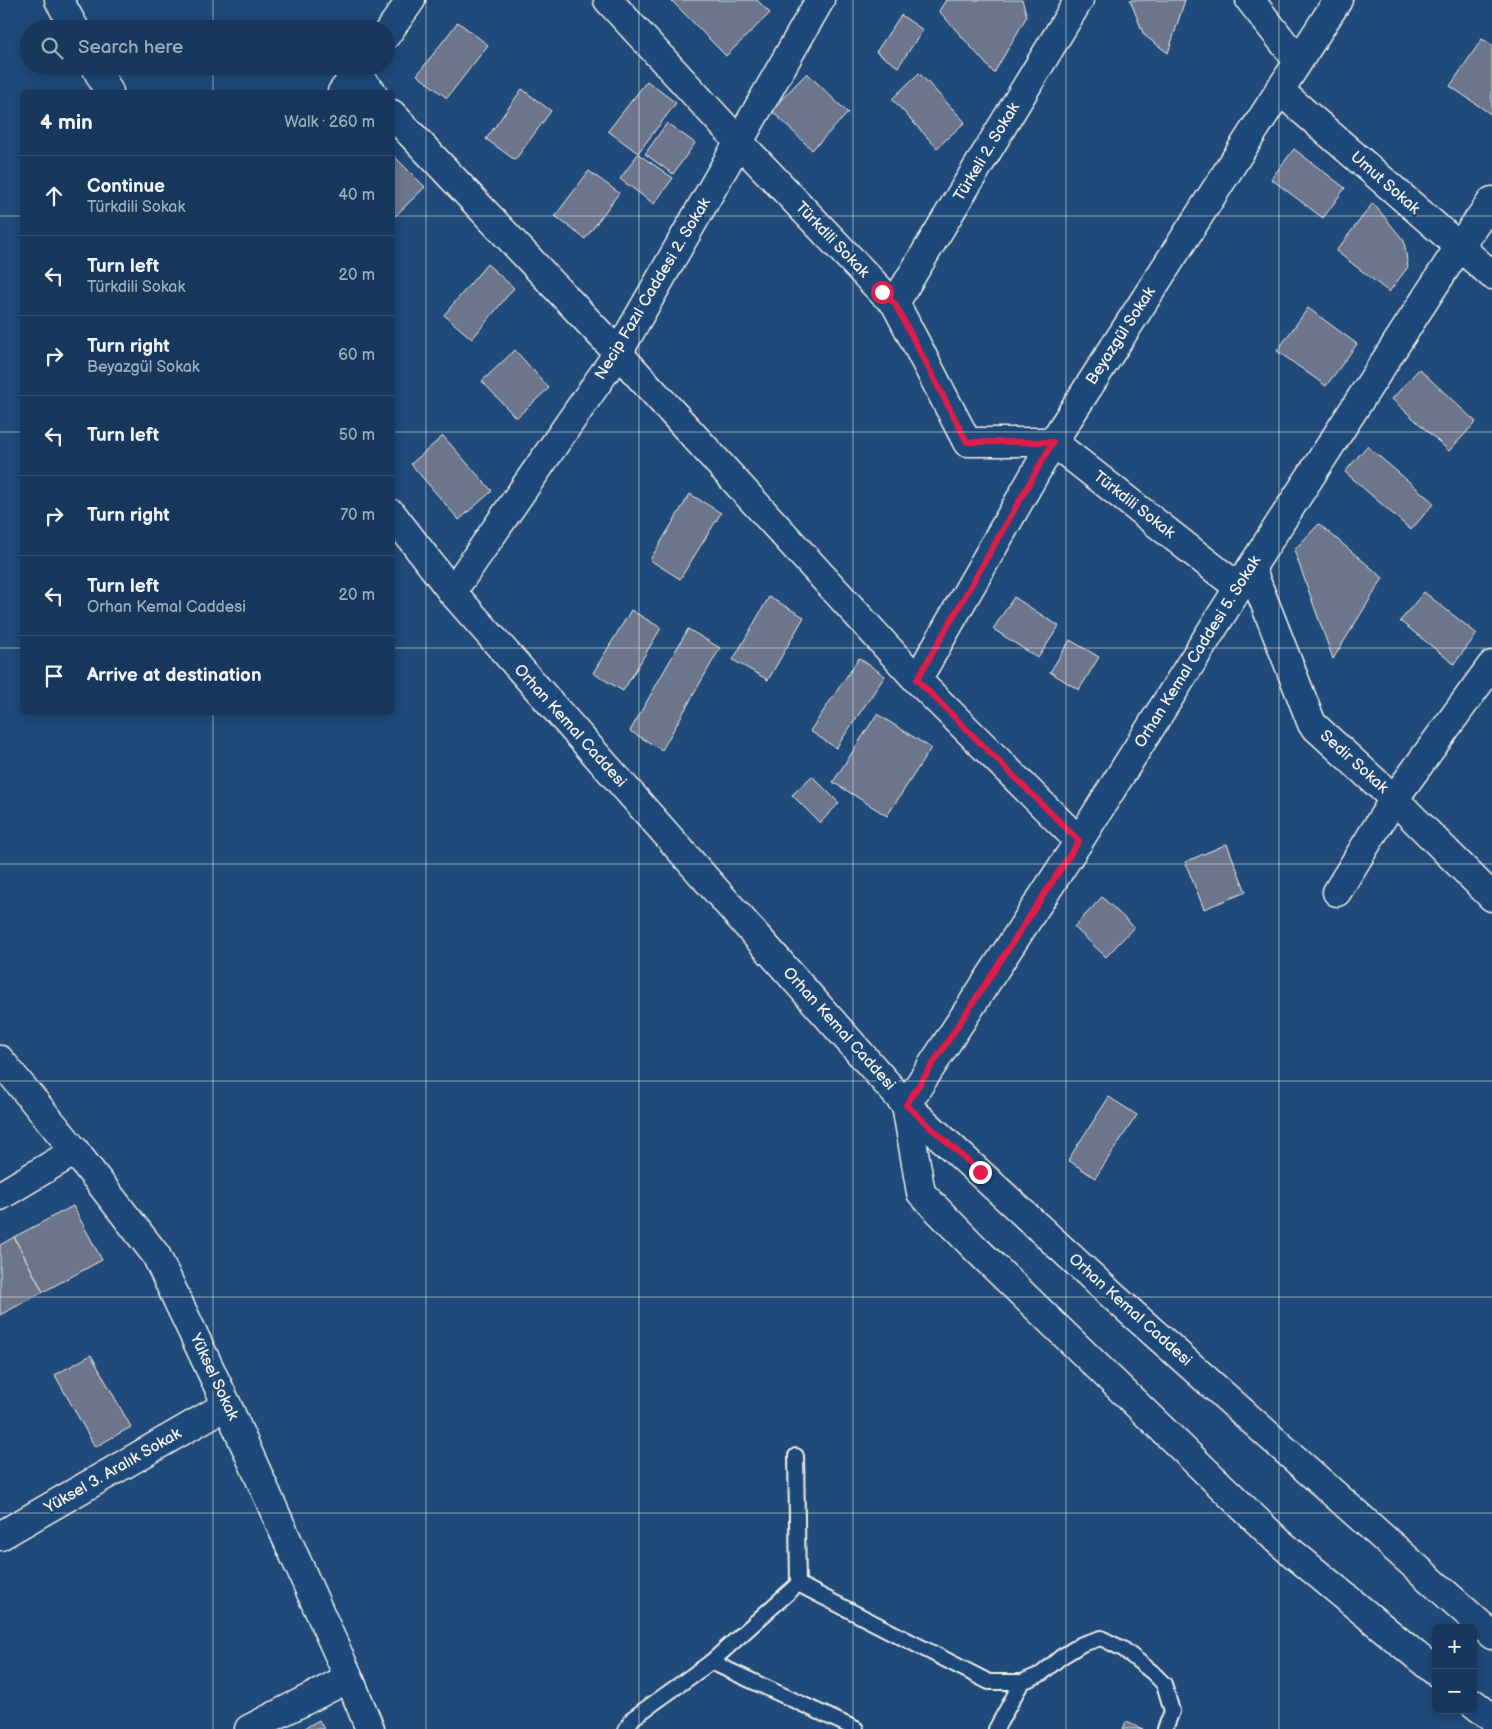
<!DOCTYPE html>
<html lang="en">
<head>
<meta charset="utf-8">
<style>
  :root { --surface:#17385c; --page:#203f62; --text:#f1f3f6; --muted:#9eacbb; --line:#365272 }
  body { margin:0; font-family:"Balsamiq Sans",sans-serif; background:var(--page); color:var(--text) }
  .controls { position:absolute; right:15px; bottom:15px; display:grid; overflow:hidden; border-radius:8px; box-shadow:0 2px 12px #0003 }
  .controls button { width:45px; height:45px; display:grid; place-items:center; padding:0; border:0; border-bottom:1px solid var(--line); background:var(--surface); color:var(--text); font:25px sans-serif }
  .stop { position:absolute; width:15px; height:15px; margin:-11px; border:4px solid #e11d48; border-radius:50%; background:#fff }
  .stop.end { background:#e11d48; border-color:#fff; box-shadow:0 1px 5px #0008 }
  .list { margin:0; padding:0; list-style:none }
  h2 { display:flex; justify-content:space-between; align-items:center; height:65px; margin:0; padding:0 20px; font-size:21px }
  h2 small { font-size:16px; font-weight:400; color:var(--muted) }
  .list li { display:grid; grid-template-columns:32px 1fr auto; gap:15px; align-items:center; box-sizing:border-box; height:80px; padding:0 20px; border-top:1px solid var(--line) }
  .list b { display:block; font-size:19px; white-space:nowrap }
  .list p { margin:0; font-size:16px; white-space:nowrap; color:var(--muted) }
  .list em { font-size:16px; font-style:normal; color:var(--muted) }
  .icon { flex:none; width:28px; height:28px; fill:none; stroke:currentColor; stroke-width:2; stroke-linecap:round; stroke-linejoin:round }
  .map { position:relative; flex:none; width:1492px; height:1729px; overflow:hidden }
  .search { position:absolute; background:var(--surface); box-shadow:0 2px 12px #0003; left:20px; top:20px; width:375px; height:55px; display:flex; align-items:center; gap:12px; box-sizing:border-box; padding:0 18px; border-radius:28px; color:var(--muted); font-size:19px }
  .panel { position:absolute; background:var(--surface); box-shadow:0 2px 12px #0003; left:20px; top:90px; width:375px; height:625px; border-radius:8px }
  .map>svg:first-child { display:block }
  .building { fill:#6c758c; stroke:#f4f1e8 }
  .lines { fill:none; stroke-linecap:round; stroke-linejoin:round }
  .service-casing { stroke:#f4f1e8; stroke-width:18 }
  .minor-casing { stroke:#f4f1e8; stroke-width:31 }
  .tertiary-casing { stroke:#f4f1e8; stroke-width:31 }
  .service { stroke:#1f4a7a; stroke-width:14 }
  .minor { stroke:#1f4a7a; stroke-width:28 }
  .tertiary { stroke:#1f4a7a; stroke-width:28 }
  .route { stroke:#e11d48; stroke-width:6 }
  .grid { fill:none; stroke:#f4f1e8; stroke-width:1; stroke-opacity:0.55 }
  .labels { text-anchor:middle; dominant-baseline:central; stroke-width:5; stroke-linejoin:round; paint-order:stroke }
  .street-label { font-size:16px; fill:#f4f1e8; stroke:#1f4a7a }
</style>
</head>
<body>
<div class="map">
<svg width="1492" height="1729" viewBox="0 0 1492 1729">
  <rect width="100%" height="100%" fill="#1f4a7a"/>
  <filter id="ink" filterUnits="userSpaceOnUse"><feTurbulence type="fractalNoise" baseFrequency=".02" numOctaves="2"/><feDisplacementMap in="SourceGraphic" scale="10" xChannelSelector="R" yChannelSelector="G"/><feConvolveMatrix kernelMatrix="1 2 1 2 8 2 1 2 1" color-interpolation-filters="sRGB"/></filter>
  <g filter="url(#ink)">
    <!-- building -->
    <g class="building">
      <path d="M671 0H757L770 13 726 56Z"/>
      <path d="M946 0H1022L1027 16 994 73 939 11Z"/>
      <path d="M1130 0H1185L1168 53 1144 35Z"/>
      <path d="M901 15 923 30 898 67 876 52Z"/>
      <path d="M458 22 488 45 447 98 417 75Z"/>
      <path d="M1482 39 1492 45V115L1450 86Z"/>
      <path d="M807 73 848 113 812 150 771 110Z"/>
      <path d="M919 73 965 122 937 148 892 99Z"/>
      <path d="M647 81 676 103 638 153 608 131Z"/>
      <path d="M522 89 551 111 515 160 486 139Z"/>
      <path d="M667 123 695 143 673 174 645 154Z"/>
      <path d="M1294 149 1345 188 1323 218 1271 179Z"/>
      <path d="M638 154 673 178 654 204 620 179Z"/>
      <path d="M395 157 425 187 392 219V159Z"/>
      <path d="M589 171 619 193 585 239 555 216Z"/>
      <path d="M1373 203 1404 241 1408 267 1389 292 1336 251Z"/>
      <path d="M487 264 514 288 472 339 444 315Z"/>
      <path d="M1308 308 1357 344 1326 386 1277 351Z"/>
      <path d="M515 350 549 388 516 418 482 381Z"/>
      <path d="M1419 369 1476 422 1449 451 1392 399Z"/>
      <path d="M443 436 492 491 459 520 411 464Z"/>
      <path d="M1367 446 1434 503 1411 530 1345 472Z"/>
      <path d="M690 494 721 513 680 579 650 560Z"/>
      <path d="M1319 524 1383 578 1333 659 1294 550Z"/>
      <path d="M1424 592 1477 634 1454 664 1400 621Z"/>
      <path d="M769 597 804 617 768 680 733 660Z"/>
      <path d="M1014 597 1059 626 1038 658 993 629Z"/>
      <path d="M631 610 661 628 623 691 593 673Z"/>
      <path d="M688 629 720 648 662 750 630 731Z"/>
      <path d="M1070 640 1099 657 1079 690 1050 672Z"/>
      <path d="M859 658 885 676 836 748 810 731Z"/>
      <path d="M877 714 931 748 887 816 833 782Z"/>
      <path d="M812 776 839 803 820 823 792 795Z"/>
      <path d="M1227 844 1246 892 1204 909 1185 862Z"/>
      <path d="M1102 897 1134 927 1106 957 1074 927Z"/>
      <path d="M1109 1097 1137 1115 1095 1178 1068 1160Z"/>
      <path d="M73 1206 102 1260 43 1292 14 1237Z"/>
      <path d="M14 1237 43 1292 0 1315V1245Z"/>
      <path d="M91 1355 131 1427 95 1447 55 1375Z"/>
      <path d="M319 1720 324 1729H303Z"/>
      <path d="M1126 1722 1143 1729H1123Z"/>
    </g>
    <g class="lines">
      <defs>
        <g id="service">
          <path d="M798 1584 989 1682H1022L1041 1674 1061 1657 1082 1644 1101 1638 1123 1649 1152 1672 1164 1684 1172 1711 1165 1729"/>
          <path d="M711 1662 856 1729"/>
          <path d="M626 1729 633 1718 711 1662 798 1584 796 1456"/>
          <path d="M996 1729 1022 1682"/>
        </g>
        <g id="minor">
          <path d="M59 0 75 29"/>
          <path d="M608 0 739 142 882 292 895 303 967 442H1053L1239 588"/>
          <path d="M1250 0 1298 61"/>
          <path d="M95 66 109 92"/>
          <path d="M356 76 372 92"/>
          <path d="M1279 90 1492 275"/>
          <path d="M392 114 618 353 917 680 1079 841"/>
          <path d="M895 303 1079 0"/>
          <path d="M1251 568 1312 724 1394 799 1492 897"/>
          <path d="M452 592 618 353 820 0"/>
          <path d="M917 680 1053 442 1338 0"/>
          <path d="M1337 892 1394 799 1492 665"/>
          <path d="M0 1060 75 1151 156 1255 227 1405 349 1678 370 1729"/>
          <path d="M0 1196 75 1151"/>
          <path d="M0 1536 227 1405"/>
          <path d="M1436 1672 1278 1541 977 1250 921 1193 906 1105 1079 841 1251 568 1459 247 1492 201"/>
          <path d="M1473 1703 1492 1718"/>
          <path d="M249 1729 349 1678"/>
        </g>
        <g id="tertiary">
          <path d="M386 35 411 0"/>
          <path d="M342 92 363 66"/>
          <path d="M392 514 452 592 906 1105 1115 1298 1492 1635"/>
        </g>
      </defs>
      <!-- service casing -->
      <use href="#service" class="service-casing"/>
      <!-- minor casing -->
      <use href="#minor" class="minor-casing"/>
      <!-- tertiary casing -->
      <use href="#tertiary" class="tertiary-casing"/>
      <!-- service -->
      <use href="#service" class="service"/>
      <!-- minor -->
      <use href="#minor" class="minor"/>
      <!-- tertiary -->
      <use href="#tertiary" class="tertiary"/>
    </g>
  </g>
  <g class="lines" filter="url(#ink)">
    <!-- route -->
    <path class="route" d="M882 292 895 304 967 442H1053L917 680 1079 841 906 1105 980 1172"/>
  </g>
  <!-- grid -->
  <path class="grid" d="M213 0V29M426 0V1729M639 0V1729M853 0V1729M1066 0V1729M1279 0V1729M213 66V92M0 216H22M392 216H1492M0 432H22M392 432H1492M0 648H22M392 648H1492M213 712V1729M0 864H1492M0 1081H1492M0 1297H1492M0 1513H1492"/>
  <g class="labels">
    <!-- street labels -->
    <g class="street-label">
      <text transform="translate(987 152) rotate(-59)">Türkeli 2. Sokak</text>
      <text transform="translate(1385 183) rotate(41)">Umut Sokak</text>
      <text transform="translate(832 240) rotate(46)">Türkdili Sokak</text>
      <text transform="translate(653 289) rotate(-59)">Necip Fazıl Caddesi 2. Sokak</text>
      <text transform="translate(1121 336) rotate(-57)">Beyazgül Sokak</text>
      <text transform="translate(1134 505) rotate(38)">Türkdili Sokak</text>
      <text transform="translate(1198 652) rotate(-58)">Orhan Kemal Caddesi 5. Sokak</text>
      <text transform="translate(570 726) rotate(48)">Orhan Kemal Caddesi</text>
      <text transform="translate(1354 762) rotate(42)">Sedir Sokak</text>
      <text transform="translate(839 1029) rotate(48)">Orhan Kemal Caddesi</text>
      <text transform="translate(1130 1310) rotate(42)">Orhan Kemal Caddesi</text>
      <text transform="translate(214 1377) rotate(65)">Yüksel Sokak</text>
      <text transform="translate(113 1471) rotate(-30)">Yüksel 3. Aralık Sokak</text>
    </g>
  </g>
</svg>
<div class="controls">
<button>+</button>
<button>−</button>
</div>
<div class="stop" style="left:882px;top:292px"></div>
<div class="stop end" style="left:980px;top:1172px"></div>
<div class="search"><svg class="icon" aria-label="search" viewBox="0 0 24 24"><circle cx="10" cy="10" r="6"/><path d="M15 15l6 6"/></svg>Search here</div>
<section class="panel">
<h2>4 min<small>Walk · 260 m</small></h2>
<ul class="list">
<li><svg class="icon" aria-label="ahead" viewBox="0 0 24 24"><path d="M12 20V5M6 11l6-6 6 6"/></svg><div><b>Continue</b><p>Türkdili Sokak</p></div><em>40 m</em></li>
<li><svg class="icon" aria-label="left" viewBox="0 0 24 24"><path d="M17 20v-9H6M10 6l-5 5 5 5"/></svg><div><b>Turn left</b><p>Türkdili Sokak</p></div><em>20 m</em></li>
<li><svg class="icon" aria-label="right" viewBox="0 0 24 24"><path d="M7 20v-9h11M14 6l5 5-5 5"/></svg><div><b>Turn right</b><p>Beyazgül Sokak</p></div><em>60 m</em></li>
<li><svg class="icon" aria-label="left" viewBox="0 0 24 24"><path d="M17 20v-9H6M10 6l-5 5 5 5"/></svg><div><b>Turn left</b></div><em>50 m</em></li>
<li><svg class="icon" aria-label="right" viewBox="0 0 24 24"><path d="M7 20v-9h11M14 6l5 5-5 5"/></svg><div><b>Turn right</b></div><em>70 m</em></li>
<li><svg class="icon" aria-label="left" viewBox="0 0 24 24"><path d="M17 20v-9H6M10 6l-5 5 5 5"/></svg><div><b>Turn left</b><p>Orhan Kemal Caddesi</p></div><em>20 m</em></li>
<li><svg class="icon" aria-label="arrive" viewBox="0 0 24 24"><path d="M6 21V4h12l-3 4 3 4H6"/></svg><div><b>Arrive at destination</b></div></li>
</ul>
</section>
</div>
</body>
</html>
